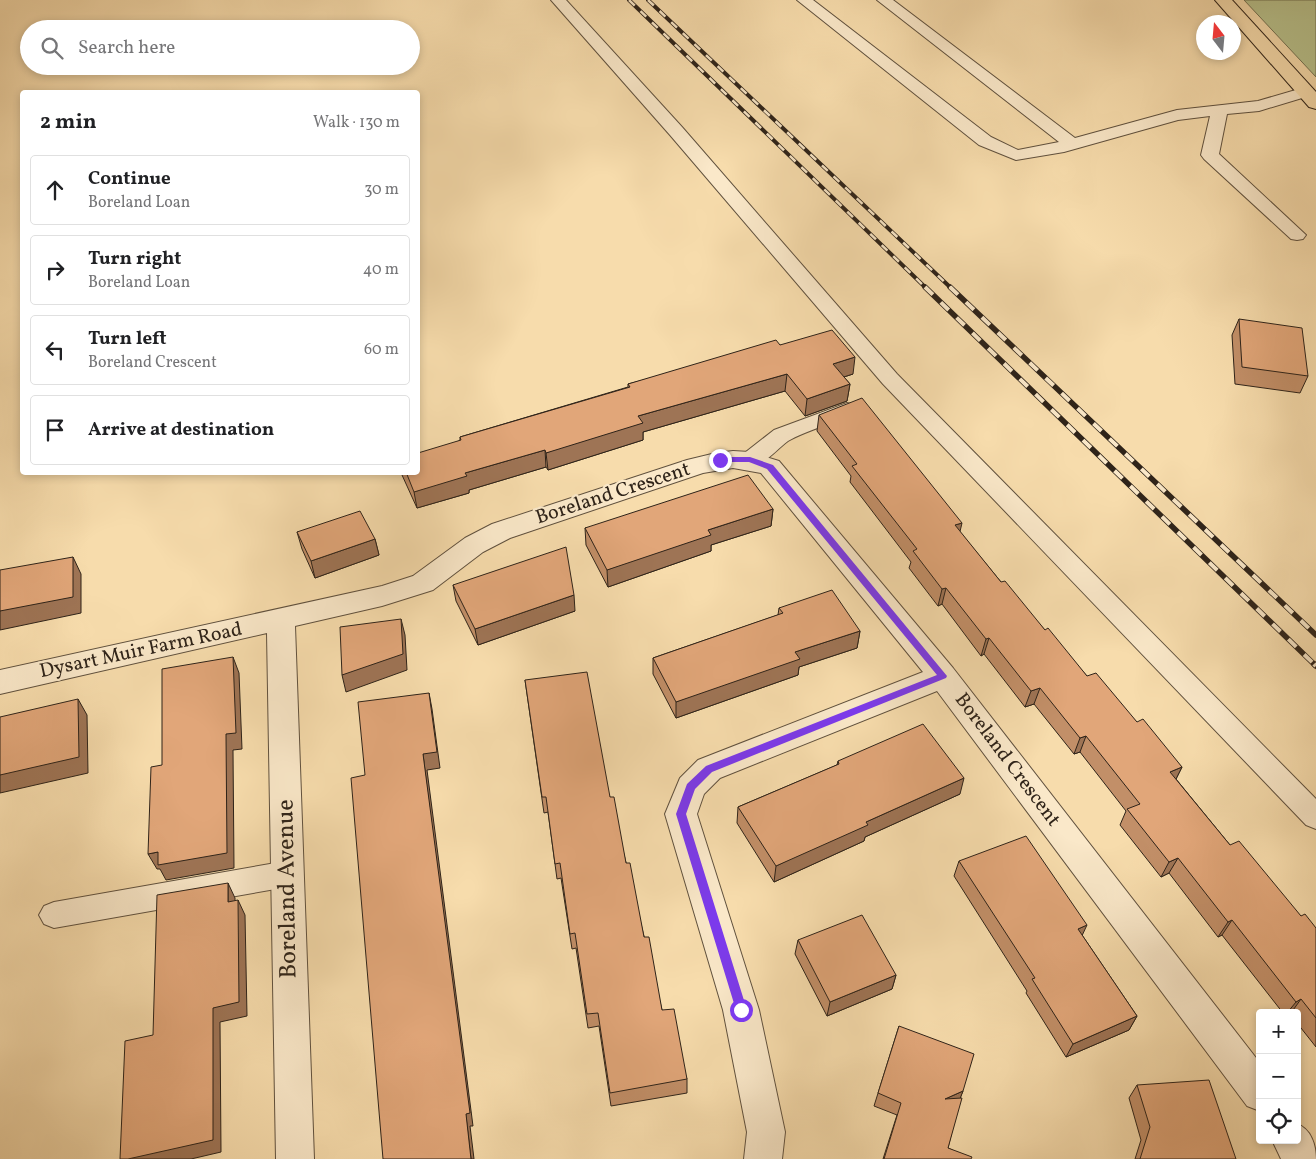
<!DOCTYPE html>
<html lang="en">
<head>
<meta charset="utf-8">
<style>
  :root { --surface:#fff; --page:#f6f6f6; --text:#202124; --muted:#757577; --line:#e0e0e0 }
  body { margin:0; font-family:Vollkorn,serif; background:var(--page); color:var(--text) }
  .controls { position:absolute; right:15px; bottom:15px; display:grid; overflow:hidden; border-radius:5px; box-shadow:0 2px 8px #0003 }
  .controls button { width:45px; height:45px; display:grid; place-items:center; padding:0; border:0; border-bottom:1px solid var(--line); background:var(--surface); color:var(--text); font:25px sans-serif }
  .compass { position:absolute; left:1196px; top:15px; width:45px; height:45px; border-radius:50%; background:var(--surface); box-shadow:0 2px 8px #0003; rotate:344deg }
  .stop { position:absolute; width:15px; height:15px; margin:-11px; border:4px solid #7c3aed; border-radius:50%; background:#fff }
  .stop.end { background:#7c3aed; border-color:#fff; box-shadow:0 1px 5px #0008 }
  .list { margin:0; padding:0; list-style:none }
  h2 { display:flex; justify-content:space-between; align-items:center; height:65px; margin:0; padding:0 20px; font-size:21px }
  h2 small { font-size:16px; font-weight:400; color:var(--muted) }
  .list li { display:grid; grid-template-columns:32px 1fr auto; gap:15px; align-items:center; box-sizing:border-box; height:70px; margin:0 10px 10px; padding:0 10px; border:1px solid var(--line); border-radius:5px }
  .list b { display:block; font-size:19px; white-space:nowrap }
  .list p { margin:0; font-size:16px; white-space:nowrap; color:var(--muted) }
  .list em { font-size:16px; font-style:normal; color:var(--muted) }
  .icon { flex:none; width:28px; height:28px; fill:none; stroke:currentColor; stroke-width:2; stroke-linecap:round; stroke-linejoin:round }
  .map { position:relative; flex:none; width:1316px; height:1159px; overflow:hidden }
  .search { position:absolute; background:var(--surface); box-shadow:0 2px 8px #0003; left:20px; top:20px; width:400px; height:55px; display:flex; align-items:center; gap:12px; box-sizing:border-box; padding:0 18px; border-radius:28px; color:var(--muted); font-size:19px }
  .panel { position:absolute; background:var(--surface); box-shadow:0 2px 8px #0003; left:20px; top:90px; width:400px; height:385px; border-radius:5px }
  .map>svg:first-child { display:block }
  .green { fill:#b8c28d; stroke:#737253 }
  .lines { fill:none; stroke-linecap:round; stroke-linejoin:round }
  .service-casing { stroke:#60513e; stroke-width:2 }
  .minor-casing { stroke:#60513e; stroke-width:2 }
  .primary-casing { stroke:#2e2319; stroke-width:2 }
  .service { fill:#fae8c9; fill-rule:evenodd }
  .minor { fill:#fae8c9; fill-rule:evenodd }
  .primary { fill:#f7dcac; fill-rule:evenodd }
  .rail-far2-casing { stroke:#2e2319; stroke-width:4 }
  .rail-far1-casing { stroke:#2e2319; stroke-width:5.5 }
  .rail-casing { stroke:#2e2319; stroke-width:6 }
  .rail-far2 { stroke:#fae8c9; stroke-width:2.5; stroke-dasharray:8; stroke-linecap:butt }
  .rail-far1 { stroke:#fae8c9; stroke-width:4; stroke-dasharray:11; stroke-linecap:butt }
  .rail { stroke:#fae8c9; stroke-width:4.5; stroke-dasharray:14; stroke-linecap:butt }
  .wall { fill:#c28f68; stroke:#2e2319 }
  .shaded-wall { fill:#9e7455; stroke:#2e2319 }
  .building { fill:#e1a679; stroke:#2e2319 }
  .route { fill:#7c3aed }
  .labels { text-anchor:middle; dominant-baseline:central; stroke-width:4.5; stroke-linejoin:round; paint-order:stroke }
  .street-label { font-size:20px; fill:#2e2319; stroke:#fae8c9 }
  .near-street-label { font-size:24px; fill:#2e2319; stroke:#fae8c9 }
</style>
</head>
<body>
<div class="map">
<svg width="1316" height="1159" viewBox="0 0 1316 1159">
  <rect width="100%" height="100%" fill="#f7dcac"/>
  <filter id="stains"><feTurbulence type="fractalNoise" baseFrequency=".004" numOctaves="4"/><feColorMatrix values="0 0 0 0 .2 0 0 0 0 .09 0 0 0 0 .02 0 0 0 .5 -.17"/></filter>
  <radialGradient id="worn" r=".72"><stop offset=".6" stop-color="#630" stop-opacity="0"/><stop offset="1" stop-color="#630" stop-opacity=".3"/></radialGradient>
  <!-- green -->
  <path class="green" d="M1244 0H1316V77Z"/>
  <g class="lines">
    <defs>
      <g id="service">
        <path d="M551 0H566L682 127 897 374 1316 799V829L1306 825 883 384 670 135Z"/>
        <path d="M797 0H813L991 137 1018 150 1059 142 877 0H893L1075 138 1177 110 1258 101 1306 87 1312 89 1314 92 1312 95 1259 111 1227 114 1219 154 1306 235 1303 239 1297 240 1291 239 1204 159 1201 155 1210 116 1178 120 1064 152 1016 160 979 145Z"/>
        <path d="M847 403 854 405 858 410 854 415C836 422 805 431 788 441 774 451 761 471 742 465L739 460 742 455 774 430Z"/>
        <path d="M287 861 297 865 301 874 297 883 287 887 54 928 44 924 39 915 44 906 54 902Z"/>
      </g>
      <g id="minor">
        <path d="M733 451 750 452 779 461 953 668 1260 1063V1111L1247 1106 937 691 720 778 704 794 697 814 759 1010 785 1132 782 1159H744L747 1132 723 1010 665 814 680 778 698 760 923 672 761 473 733 468 703 473 510 538 483 552 433 590 382 606 295 626 314 1159H276L267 633 0 694V670L382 586 413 576 465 538 492 524 687 460 716 453Z"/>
        <path d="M1297 1124C1311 1129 1316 1145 1316 1159H1281L1272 1140H1297Z"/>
      </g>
      <path id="primary" d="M1215 0H1232L1316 92V109L1309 107Z"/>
    </defs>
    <!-- service casing -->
    <use href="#service" class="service-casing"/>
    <!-- minor casing -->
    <use href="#minor" class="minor-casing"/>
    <!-- primary casing -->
    <use href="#primary" class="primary-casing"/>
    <!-- service -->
    <use href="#service" class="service"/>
    <!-- minor -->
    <use href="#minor" class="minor"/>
    <!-- primary -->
    <use href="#primary" class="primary"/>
    <defs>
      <g id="rail-far2">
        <path d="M629 0 926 288"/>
        <path d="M648 0 951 288"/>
      </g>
      <g id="rail-far1">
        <path d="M925 287 1315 665"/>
        <path d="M950 287 1316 635"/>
      </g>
      <path id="rail" d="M1314 664 1316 666"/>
    </defs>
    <!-- rail-far2 casing -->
    <use href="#rail-far2" class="rail-far2-casing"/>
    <!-- rail-far1 casing -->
    <use href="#rail-far1" class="rail-far1-casing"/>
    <!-- rail casing -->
    <use href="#rail" class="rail-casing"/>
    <!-- rail-far2 -->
    <use href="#rail-far2" class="rail-far2"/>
    <!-- rail-far1 -->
    <use href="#rail-far1" class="rail-far1"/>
    <!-- rail -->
    <use href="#rail" class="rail"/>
  </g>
  <!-- wall -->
  <g class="wall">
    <path d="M1239 319 1308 376 1300 393 1235 384 1232 335Z"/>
    <path d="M780 345 853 374 844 377 850 384 847 401 805 416 785 391 643 432V440L548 470 546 467 469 490V493L417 508 402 475V472H418L460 440V437L628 387V384Z"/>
    <path d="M819 415 960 532 1001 582 1087 676 1137 722 1182 767 1176 779 1230 845 1301 916 1316 928V1047L1297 1023V1013H1283L1222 935 1218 937 1169 873 1161 877 1120 825 1126 811 1080 752 1074 754 1034 704 1025 707 984 654 981 656 942 604 938 606 909 568 911 562 850 482 851 476 817 431Z"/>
    <path d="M773 509 771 526 711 545V551L608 587 586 545 585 528Z"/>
    <path d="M297 532 375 539 379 555 315 578 302 549Z"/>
    <path d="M453 585 575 611 478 645 456 601Z"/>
    <path d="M779 608 860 631 857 648 799 667 798 675 676 718 653 674V658L778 615Z"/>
    <path d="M525 680 610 797 662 1010 687 1079V1093L611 1106 599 1026 588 1028 576 948 572 949 561 878 557 879 548 812 544 813Z"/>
    <path d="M838 761 960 794 865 837 864 841 774 882 737 823 738 807 837 765Z"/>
    <path d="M959 861 1082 935 1137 1016 1129 1030 1066 1057 1026 993 1027 991 954 876Z"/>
    <path d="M798 940 896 975 892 989 827 1016 795 954Z"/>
    <path d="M899 1026 963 1091 960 1098 948 1148 971 1159H883L897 1115 874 1106Z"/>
    <path d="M1137 1085 1236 1159H1135L1141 1140 1129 1098Z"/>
  </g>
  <!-- shaded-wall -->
  <g class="shaded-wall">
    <path d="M855 357 853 374 831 381 833 364Z"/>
    <path d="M787 374 785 391 643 432V440L548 470 546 453 638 416Z"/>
    <path d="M850 384 847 401 805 416 807 399Z"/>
    <path d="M545 450 546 467 469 490V493L417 508 414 492 465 473Z"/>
    <path d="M773 509 771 526 711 545V551L608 587 607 570 708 530Z"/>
    <path d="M962 523 958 540 955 525Z"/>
    <path d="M375 539 379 555 315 578 311 561Z"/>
    <path d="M73 557 81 574V613L0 630V611Z"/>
    <path d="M946 588 942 604 938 606 942 589Z"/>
    <path d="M574 595 575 611 478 645 475 629Z"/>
    <path d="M401 619 405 635 407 670 346 692 342 675Z"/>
    <path d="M860 631 857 648 799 667 798 675 676 718V702L795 652Z"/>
    <path d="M989 638 984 654 981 656 986 639Z"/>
    <path d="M233 657 239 673 242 749 233 750 234 868 166 880 160 869H157L148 854 158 852 226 734Z"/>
    <path d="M1040 688 1034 704 1025 707 1031 691Z"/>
    <path d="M429 693 432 709 440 768 427 770 473 1126H470L474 1159H471L423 754Z"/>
    <path d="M78 699 87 715 88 773 0 793V775Z"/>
    <path d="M1086 736 1080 752 1074 754 1080 738Z"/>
    <path d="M1182 767 1174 783 1170 772Z"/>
    <path d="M964 778 960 794 865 837 864 841 774 882 776 866 866 822Z"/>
    <path d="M1178 858 1169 873 1161 877 1169 862Z"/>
    <path d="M228 883 235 898V917L228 902Z"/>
    <path d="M238 900 245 915 247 1016 220 1022 221 1152 191 1159H128L213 1008Z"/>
    <path d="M1232 920 1222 935 1218 937 1228 922Z"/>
    <path d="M1087 925 1080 940 1078 929Z"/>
    <path d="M896 975 892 989 827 1016 830 1002Z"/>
    <path d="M1301 999 1291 1013H1287L1296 1002Z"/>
    <path d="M1137 1016 1129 1030 1066 1057 1073 1044Z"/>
    <path d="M963 1091 958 1104 945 1099Z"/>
  </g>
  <!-- building -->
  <g class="building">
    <path d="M1239 319 1302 328 1308 376 1242 367Z"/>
    <path d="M832 330 855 357 833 364 850 384 807 399 787 374 638 416 643 423 546 453 545 450 465 473 467 476 414 492 406 472H418V453L461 440 460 437 630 387 628 384 776 340 780 345Z"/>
    <path d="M862 398 962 523 955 525 1001 582 1005 581 1045 630 1048 628 1087 676 1096 673 1137 722 1143 719 1182 767 1170 772 1230 845 1239 841 1301 916 1305 914 1316 928V1018L1301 999 1296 1002 1232 920 1228 922 1178 858 1169 862 1127 809 1140 804 1086 736 1080 738 1040 688 1031 691 989 638 986 639 946 588 942 589 913 551 917 549 852 466 857 464 819 415Z"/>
    <path d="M748 475 773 509 708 530 711 535 607 570 585 528Z"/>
    <path d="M360 511 375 539 311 561 297 532Z"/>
    <path d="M566 547 574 595 475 629 453 585Z"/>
    <path d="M73 557V597L0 611V570Z"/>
    <path d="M832 590 860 631 795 652 800 659 676 702 653 658 783 613 779 608Z"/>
    <path d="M401 619 403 654 342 675 340 627Z"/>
    <path d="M233 657 236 733 226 734 227 853 158 865V852L148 854 151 767 162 765V669Z"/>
    <path d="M587 672 610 797H614L626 863H630L644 937H649L662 1010 674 1009 687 1079 610 1093 598 1013 587 1014 575 933 570 934 560 863 555 864 546 797H542L525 680Z"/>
    <path d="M429 693 437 752 423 754 470 1113 466 1114 471 1159H383L351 778 365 775 358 702Z"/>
    <path d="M78 699 79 757 0 775V717Z"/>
    <path d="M923 724 964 778 866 822 868 825 776 866 738 807 839 764 838 761Z"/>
    <path d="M1026 836 1087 925 1078 929 1137 1016 1073 1044 1032 979 1035 978 959 861Z"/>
    <path d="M228 883V902L238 900 239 1002 213 1008V1140L128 1159H120L125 1041 153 1035 157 895Z"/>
    <path d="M862 915 896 975 830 1002 798 940Z"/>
    <path d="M899 1026 974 1054 963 1091 945 1099 962 1098 948 1148 972 1157 971 1159H884L901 1103 878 1093Z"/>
    <path d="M1209 1080 1236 1159H1140L1150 1127 1137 1085Z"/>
  </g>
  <!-- route -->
  <path class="route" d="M720 457H750L773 465 947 676 946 678 712 772 695 789 686 814 747 1010 741 1015 736 1010 676 814 687 784 706 766 937 675 767 469 749 462H718V458Z"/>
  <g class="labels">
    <!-- street labels -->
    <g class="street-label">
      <text transform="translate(613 494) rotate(-18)">Boreland Crescent</text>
      <text transform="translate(141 651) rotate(-12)">Dysart Muir Farm Road</text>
      <text transform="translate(1007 760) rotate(53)">Boreland Crescent</text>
    </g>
    <!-- near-street labels -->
    <g class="near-street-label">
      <text transform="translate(288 889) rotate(-91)">Boreland Avenue</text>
    </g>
  </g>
  <rect width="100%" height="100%" filter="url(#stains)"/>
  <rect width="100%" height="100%" fill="url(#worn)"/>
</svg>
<div class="controls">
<button>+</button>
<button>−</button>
<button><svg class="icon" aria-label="locate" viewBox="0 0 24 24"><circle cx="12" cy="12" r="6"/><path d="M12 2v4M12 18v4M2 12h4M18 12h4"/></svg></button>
</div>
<svg class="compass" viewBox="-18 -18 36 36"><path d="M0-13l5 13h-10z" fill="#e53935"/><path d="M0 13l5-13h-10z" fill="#757577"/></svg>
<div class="stop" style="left:741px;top:1010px"></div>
<div class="stop end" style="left:720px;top:460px"></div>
<div class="search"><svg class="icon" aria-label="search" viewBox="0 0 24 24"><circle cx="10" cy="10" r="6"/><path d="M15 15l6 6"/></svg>Search here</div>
<section class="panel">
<h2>2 min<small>Walk · 130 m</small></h2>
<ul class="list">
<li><svg class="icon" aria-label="ahead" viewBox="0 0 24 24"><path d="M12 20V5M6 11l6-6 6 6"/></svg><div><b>Continue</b><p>Boreland Loan</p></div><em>30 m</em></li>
<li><svg class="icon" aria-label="right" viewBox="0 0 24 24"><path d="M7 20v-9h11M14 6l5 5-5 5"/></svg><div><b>Turn right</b><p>Boreland Loan</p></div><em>40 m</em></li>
<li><svg class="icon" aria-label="left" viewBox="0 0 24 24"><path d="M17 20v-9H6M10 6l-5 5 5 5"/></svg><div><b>Turn left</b><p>Boreland Crescent</p></div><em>60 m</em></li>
<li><svg class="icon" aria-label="arrive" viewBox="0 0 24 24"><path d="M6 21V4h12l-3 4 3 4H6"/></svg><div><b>Arrive at destination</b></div></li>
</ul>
</section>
</div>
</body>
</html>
